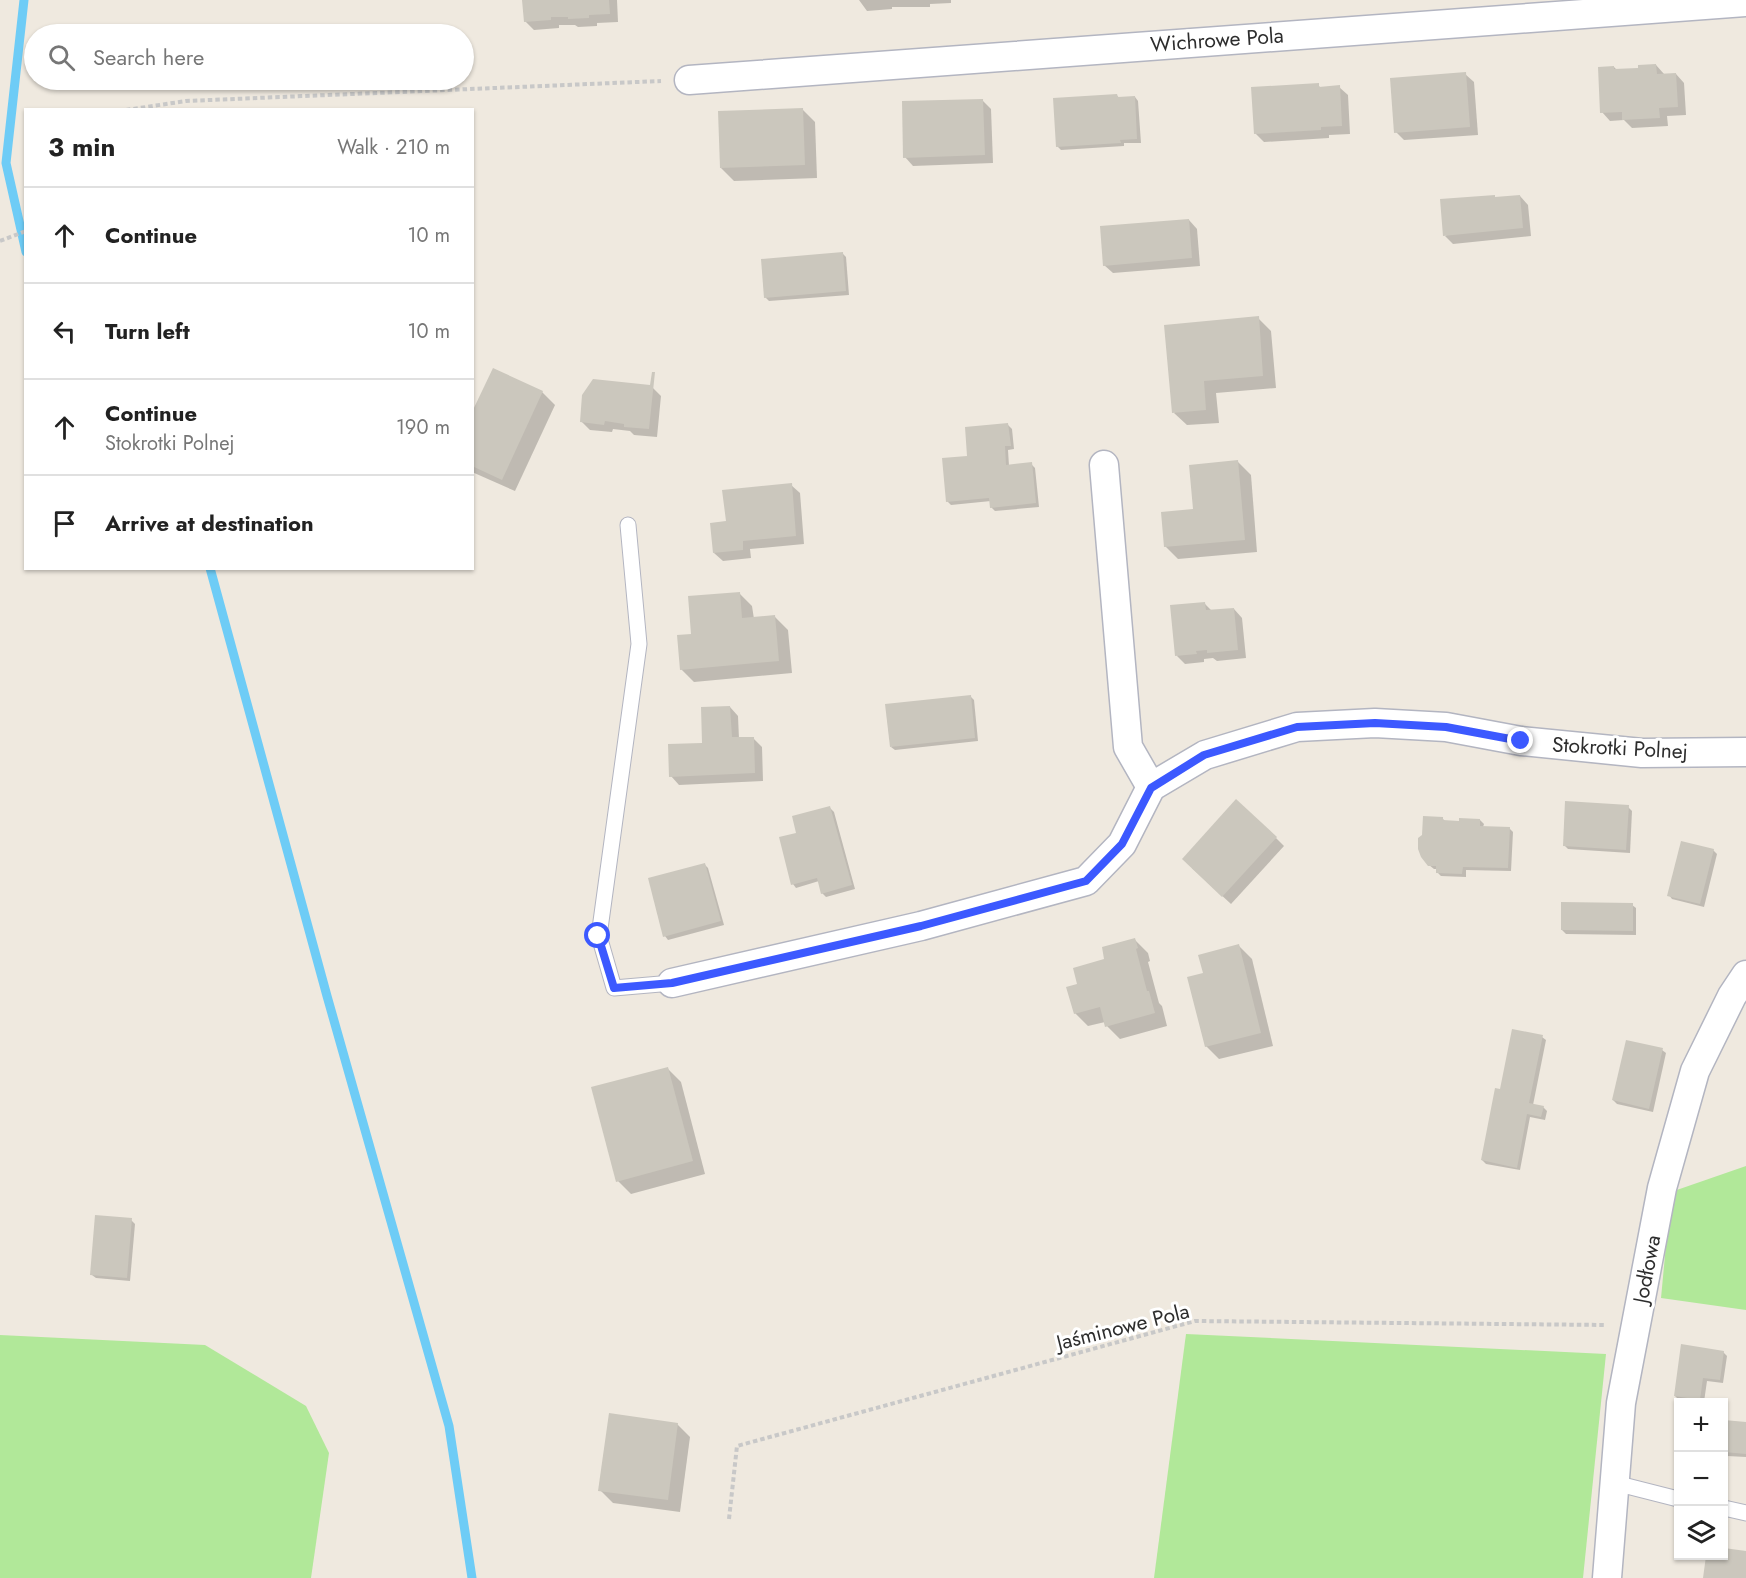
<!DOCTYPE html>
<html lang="en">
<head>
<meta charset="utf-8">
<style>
  :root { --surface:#fff; --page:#f2f2f2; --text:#222; --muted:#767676; --line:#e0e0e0 }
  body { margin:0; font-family:Jost,sans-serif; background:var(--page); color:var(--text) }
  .controls { position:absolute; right:18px; bottom:18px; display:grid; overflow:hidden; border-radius:0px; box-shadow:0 2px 4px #0004 }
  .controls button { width:54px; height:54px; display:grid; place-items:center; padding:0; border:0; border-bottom:2px solid var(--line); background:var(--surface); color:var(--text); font:30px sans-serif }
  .stop { position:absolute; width:18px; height:18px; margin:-14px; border:4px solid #3c59ff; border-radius:50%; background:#fff }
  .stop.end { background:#3c59ff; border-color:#fff; box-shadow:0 2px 6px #0008 }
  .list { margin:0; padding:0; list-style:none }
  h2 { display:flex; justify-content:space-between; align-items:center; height:78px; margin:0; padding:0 24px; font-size:26px }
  h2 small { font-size:20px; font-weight:400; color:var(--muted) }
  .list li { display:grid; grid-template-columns:39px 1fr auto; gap:18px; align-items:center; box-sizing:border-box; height:96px; padding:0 24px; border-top:2px solid var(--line) }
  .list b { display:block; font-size:22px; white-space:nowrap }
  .list p { margin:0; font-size:20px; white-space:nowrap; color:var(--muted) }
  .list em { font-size:20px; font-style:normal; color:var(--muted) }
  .icon { flex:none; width:33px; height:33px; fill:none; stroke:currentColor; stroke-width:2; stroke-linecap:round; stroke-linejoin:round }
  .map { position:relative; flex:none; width:1746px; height:1578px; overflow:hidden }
  .search { position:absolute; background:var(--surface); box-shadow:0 2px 4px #0004; left:24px; top:24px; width:450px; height:66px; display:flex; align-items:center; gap:15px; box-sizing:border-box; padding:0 21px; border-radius:33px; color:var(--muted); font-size:22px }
  .panel { position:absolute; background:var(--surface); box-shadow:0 2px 4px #0004; left:24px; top:108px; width:450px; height:462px; border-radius:0px }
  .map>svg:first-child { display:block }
  .green { fill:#b1e899 }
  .shadow { fill:#0003 }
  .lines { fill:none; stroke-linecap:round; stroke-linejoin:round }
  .stream { stroke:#6eccf6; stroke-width:9 }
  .building { fill:#cbc7bd }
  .service-casing { stroke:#b3b5c1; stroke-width:17 }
  .minor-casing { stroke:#b3b5c1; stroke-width:31 }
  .path { stroke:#c8c8c8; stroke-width:4; stroke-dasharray:4.5 3; stroke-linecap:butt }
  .service { stroke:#fff; stroke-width:15 }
  .minor { stroke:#fff; stroke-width:28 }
  .route { stroke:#3c59ff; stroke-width:8 }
  .labels { text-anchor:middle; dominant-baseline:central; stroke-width:6; stroke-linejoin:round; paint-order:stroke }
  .street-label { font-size:21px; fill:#2d2d2d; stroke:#fff }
</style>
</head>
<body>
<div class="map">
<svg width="1746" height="1578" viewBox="0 0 1746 1578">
  <rect width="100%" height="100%" fill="#efe9df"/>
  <!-- green -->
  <g class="green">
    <path d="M1746 1166V1310L1661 1298 1671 1192Z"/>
    <path d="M1186 1334 1606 1354 1583 1578H1154Z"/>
    <path d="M0 1335 205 1345 306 1406 329 1453 311 1578H0Z"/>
  </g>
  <!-- shadow -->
  <g class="shadow">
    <path d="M524 0H617L618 22 597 23V26L578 27 575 25H559V28L534 30 525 21Z"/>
    <path d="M859 0H951V3L930 4V7H892V9L867 11Z"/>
    <path d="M1656 65 1664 74H1676L1684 83 1686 115 1667 116 1668 126 1632 128 1624 120 1610 121 1602 112 1614 67 1617 70 1640 69Z"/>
    <path d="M1465 74 1474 82 1478 135 1404 140 1396 132Z"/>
    <path d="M1318 85 1321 88 1339 87 1348 95 1350 134 1329 135V138L1264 142 1255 133Z"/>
    <path d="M1117 96 1120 98 1135 97 1138 101 1141 143H1124V146L1061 150 1057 146Z"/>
    <path d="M982 100 991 109 993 163 913 166 905 157Z"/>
    <path d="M802 109 815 122 817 178 734 181 721 168Z"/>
    <path d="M1520 196 1528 205 1531 236 1453 244 1445 236Z"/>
    <path d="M1189 220 1197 229 1200 266 1113 273 1104 265Z"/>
    <path d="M842 253 846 257 849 295 769 301 765 297Z"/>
    <path d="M1258 318 1271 331 1276 388 1216 393 1219 423 1187 425 1174 413Z"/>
    <path d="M652 387 661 396 657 437 634 435 630 431 613 429 612 432 590 430 581 421Z"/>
    <path d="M542 392 555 405 515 491 472 472V416Z"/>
    <path d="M1008 425 1012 429 1014 449 1008 450 1009 466 1031 464 1035 468 1039 507 995 511 991 507V501L951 505 947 501 969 457Z"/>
    <path d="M1238 462 1251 475 1257 552 1178 559 1165 546Z"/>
    <path d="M791 485 800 493 804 544 750 549 751 558 723 561 714 553 727 522Z"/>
    <path d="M739 593 752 606 754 619 775 617 788 630 792 673 694 682 681 669 693 636Z"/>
    <path d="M1205 604 1212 611 1234 609 1242 618 1246 658 1217 661 1213 658 1204 659V662L1185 664 1177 656Z"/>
    <path d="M970 696 974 700 978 741 895 750 891 747Z"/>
    <path d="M730 707 738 716 739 739 753 738 762 747 763 781 679 785 671 776 704 744Z"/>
    <path d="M1628 807 1632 811 1630 853 1568 849 1564 845Z"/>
    <path d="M830 808 834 812 855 889 826 897 822 893 819 881 796 888 793 884 798 834Z"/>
    <path d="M1443 819 1446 822 1480 820 1484 824 1483 827 1509 828 1513 832 1511 871 1466 870V877L1441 876 1438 873V869H1434L1429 865Z"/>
    <path d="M1276 838 1284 846 1231 904 1192 868Z"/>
    <path d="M1713 850 1717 854 1704 907 1672 899 1669 895Z"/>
    <path d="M704 864 708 868 724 925 668 940 665 936Z"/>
    <path d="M1632 905 1636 908V935L1566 934 1562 930Z"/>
    <path d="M1135 940 1148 953 1150 961 1148 962 1159 1003 1162 1006 1167 1026 1120 1039 1107 1026 1105 1022 1088 1026 1075 1013 1079 985 1106 960Z"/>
    <path d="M1239 946 1252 959 1273 1046 1219 1059 1206 1046 1204 974Z"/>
    <path d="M1542 1037 1546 1040 1533 1105 1543 1107 1547 1111 1545 1120 1530 1117 1520 1170 1486 1164 1482 1160 1501 1091Z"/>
    <path d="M1662 1050 1666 1053 1653 1112 1617 1104 1613 1100Z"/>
    <path d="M668 1069 681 1082 705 1174 631 1194 618 1181Z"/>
    <path d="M131 1220 135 1224 130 1281 96 1278 92 1275Z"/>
    <path d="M1723 1352 1727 1356 1723 1383 1707 1381 1704 1402 1679 1400 1675 1396Z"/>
    <path d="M1726 1422 1746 1424V1457L1727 1456 1724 1452Z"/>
    <path d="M677 1424 690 1437 680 1512 613 1503 600 1490Z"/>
  </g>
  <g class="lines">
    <!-- stream -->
    <g class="stream">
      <path d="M24 0 6 163 26 252"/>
      <path d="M210 568 327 996 449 1426 472 1578"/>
    </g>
  </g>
  <!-- building -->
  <g class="building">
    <path d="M522 0H609L610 14 589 15V18L568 19V17H551V20L524 22Z"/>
    <path d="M1656 64 1657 74 1676 73 1678 107 1659 108 1660 118 1622 120V112L1600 113 1598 67 1614 66V69L1638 68V65Z"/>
    <path d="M1466 72 1470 127 1394 133 1390 78Z"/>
    <path d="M1319 83V87L1340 85 1342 126 1321 127V130L1254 134 1251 87Z"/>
    <path d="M1117 94 1118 97 1135 96 1137 139 1120 140 1121 143 1056 147 1053 98Z"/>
    <path d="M983 99 985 155 903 158 902 101Z"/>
    <path d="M803 108 805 165 720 168 718 111Z"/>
    <path d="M1495 195V197L1520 195 1523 228 1443 236 1440 199Z"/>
    <path d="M1189 219 1192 258 1103 266 1100 226Z"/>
    <path d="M843 252 846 291 764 298 761 259Z"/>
    <path d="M1259 316 1263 376 1204 381 1206 410 1172 413 1164 325Z"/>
    <path d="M493 368 543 391 502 480 472 466V412Z"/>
    <path d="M652 372H655L649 429 624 427V424L605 421 604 425 580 422 582 395 593 379 650 385Z"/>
    <path d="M1008 423 1011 446H1005L1006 465 1032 462 1036 503 990 508 989 498 946 502 942 458 967 456 965 427Z"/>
    <path d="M1238 460 1245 540 1164 547 1161 512 1193 509 1189 465Z"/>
    <path d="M792 483 796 536 743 541V550L713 553 710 523 726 521 722 490Z"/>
    <path d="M740 592 742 618 775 615 779 661 680 670 677 635 691 634 688 596Z"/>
    <path d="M1205 602 1206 610 1234 608 1238 650 1207 653V650L1196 651 1197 654 1175 656 1170 605Z"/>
    <path d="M971 695 975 738 890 747 885 704Z"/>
    <path d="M730 706 732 737H754L755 773 669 777 668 744 702 743 701 707Z"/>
    <path d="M1236 799 1277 837 1222 897 1182 859Z"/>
    <path d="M1565 801 1629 805 1626 850 1563 846Z"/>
    <path d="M830 806 852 885 821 894 817 878 791 885 779 837 796 833 792 816Z"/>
    <path d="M1423 816 1443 817V820L1459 821V818L1480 819V826L1510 827 1508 868 1463 867 1462 874 1436 873V866H1428L1421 857 1418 849V838L1422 835Z"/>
    <path d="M1681 841 1714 849 1700 904 1667 896Z"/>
    <path d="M705 863 721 921 663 937 648 878Z"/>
    <path d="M1561 902 1633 903V931L1561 930Z"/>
    <path d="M1135 938 1138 948 1136 949 1147 991H1149L1155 1013 1105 1027 1100 1007 1074 1014 1066 987 1077 984 1073 968 1104 959 1102 947Z"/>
    <path d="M1239 944 1261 1033 1205 1047 1187 977 1203 973 1198 955Z"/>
    <path d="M1512 1029 1543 1035 1529 1103 1544 1106 1541 1117 1527 1114 1517 1168 1481 1160 1495 1088 1500 1089Z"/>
    <path d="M1626 1040 1663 1048 1649 1109 1612 1100Z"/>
    <path d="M668 1067 693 1161 616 1182 591 1087Z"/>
    <path d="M95 1215 132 1218 127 1278 90 1275Z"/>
    <path d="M1681 1344 1724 1351 1720 1380 1703 1378 1700 1400 1674 1396Z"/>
    <path d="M609 1413 678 1423 668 1500 598 1491Z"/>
    <path d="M1724 1420 1746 1422V1454L1724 1452Z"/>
    <path d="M1724 1548 1746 1551V1578H1703L1706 1556H1724Z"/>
  </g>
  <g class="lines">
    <defs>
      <g id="service">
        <path d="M628 525 639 644 599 936 614 988 672 983"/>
        <path d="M1615 1483 1678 1499"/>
        <path d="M1724 1508 1746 1513"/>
      </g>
      <g id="minor">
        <path d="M689 80 1746 2"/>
        <path d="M1104 465 1128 747 1151 787"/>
        <path d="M672 983 921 926 1086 881 1122 844 1151 787 1205 755 1297 727 1375 723 1446 727 1521 741 1642 753 1746 752"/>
        <path d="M1607 1578 1621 1403 1662 1188 1695 1071 1732 996 1746 975"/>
      </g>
    </defs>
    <!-- service casing -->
    <use href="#service" class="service-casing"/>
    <!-- minor casing -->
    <use href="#minor" class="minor-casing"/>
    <!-- path -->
    <g class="path">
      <path d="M126 110 186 101 661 81"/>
      <path d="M0 241 26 231"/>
      <path d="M729 1519 737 1446 1195 1321 1606 1325"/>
    </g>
    <!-- service -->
    <use href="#service" class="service"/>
    <!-- minor -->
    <use href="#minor" class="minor"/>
  </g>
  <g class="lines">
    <!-- route -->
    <path class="route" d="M598 936 614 988 672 983 921 926 1086 881 1122 844 1151 788 1204 755 1297 727 1375 723 1446 727 1521 741"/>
  </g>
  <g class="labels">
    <!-- street labels -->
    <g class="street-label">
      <text transform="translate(1217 40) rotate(-4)">Wichrowe Pola</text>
      <text transform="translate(1620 748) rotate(3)">Stokrotki Polnej</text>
      <text transform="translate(1647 1269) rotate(-79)">Jodłowa</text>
      <text transform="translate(1123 1327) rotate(-14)">Jaśminowe Pola</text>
    </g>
  </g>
</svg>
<div class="controls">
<button>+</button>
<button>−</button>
<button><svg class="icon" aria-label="layers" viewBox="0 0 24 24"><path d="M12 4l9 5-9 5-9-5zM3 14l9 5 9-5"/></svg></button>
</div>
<div class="stop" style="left:598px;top:936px"></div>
<div class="stop end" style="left:1521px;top:741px"></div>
<div class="search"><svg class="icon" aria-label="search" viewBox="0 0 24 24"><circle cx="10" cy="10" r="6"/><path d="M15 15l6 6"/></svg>Search here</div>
<section class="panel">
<h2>3 min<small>Walk · 210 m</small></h2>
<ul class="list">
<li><svg class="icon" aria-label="ahead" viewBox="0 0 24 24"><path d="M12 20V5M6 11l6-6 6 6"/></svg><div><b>Continue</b></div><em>10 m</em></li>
<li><svg class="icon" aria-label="left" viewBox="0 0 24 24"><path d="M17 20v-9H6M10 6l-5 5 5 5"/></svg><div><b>Turn left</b></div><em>10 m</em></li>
<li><svg class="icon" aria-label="ahead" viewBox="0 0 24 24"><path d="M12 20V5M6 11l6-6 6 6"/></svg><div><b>Continue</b><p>Stokrotki Polnej</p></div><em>190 m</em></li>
<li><svg class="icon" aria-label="arrive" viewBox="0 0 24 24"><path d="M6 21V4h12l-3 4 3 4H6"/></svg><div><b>Arrive at destination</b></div></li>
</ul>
</section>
</div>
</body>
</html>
